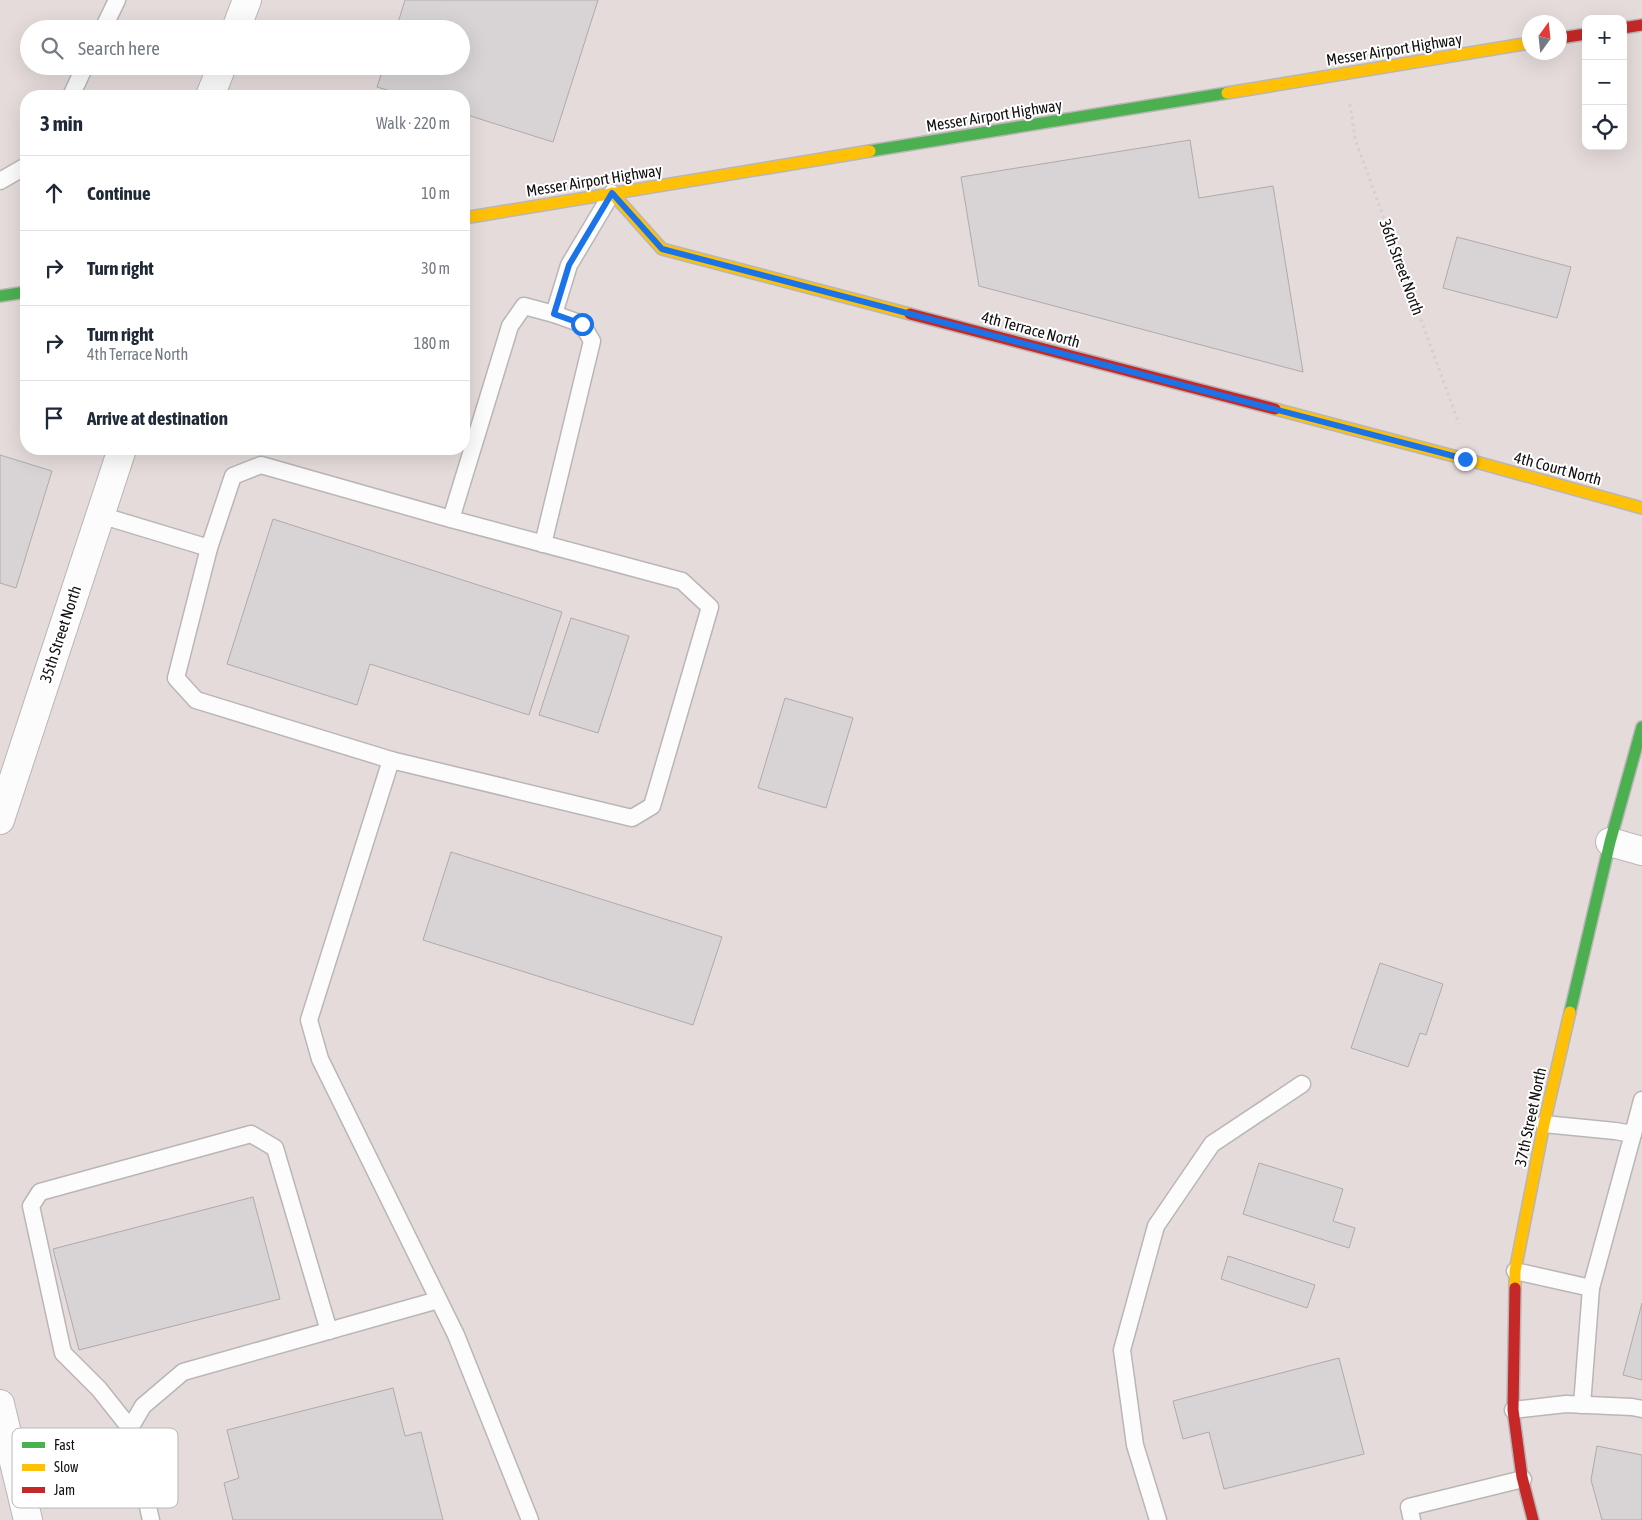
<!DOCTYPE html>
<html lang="en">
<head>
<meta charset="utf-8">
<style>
  :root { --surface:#fff; --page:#f2f2f3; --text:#1f2937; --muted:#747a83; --line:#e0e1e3 }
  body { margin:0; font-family:"Asap Condensed",sans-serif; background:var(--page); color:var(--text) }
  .controls { position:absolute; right:15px; top:15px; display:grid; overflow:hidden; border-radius:10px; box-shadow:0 5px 20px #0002 }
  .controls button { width:45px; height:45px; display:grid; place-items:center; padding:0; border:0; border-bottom:1px solid var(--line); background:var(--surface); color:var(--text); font:25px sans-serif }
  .compass { position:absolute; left:1522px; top:15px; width:45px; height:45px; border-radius:50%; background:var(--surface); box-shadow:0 5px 20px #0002; rotate:15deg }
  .stop { position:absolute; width:15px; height:15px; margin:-11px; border:4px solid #1a73e8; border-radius:50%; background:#fff }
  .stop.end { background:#1a73e8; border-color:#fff; box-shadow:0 1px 5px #0008 }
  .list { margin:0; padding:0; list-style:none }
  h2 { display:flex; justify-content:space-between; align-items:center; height:65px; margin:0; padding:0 20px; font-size:21px }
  h2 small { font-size:16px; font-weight:400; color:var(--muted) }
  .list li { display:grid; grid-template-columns:32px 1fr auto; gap:15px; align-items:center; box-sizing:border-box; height:75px; padding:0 20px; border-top:1px solid var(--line) }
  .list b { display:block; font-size:19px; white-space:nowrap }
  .list p { margin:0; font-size:16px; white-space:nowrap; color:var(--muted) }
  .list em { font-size:16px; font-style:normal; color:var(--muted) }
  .icon { flex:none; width:28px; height:28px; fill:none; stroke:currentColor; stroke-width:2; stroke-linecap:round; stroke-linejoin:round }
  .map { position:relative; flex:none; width:1642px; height:1520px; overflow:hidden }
  .search { position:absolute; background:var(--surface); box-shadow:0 5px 20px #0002; left:20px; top:20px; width:450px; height:55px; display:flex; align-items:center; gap:12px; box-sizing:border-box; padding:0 18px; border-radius:28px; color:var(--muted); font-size:19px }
  .panel { position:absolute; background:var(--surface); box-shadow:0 5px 20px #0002; left:20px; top:90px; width:450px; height:365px; border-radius:20px }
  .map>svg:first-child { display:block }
  .built { fill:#e5dbdb; fill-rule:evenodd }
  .building { fill:#d8d4d5; stroke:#aeabab }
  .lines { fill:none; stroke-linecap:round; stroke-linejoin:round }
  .lane-casing { stroke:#bab6b6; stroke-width:19 }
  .street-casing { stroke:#bab6b6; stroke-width:30 }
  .fast-casing { stroke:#bab6b6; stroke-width:14 }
  .slow-casing { stroke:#bab6b6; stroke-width:14 }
  .jam-casing { stroke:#bab6b6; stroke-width:14 }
  .path { stroke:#d2d0d0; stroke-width:3; stroke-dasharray:2.5 4; stroke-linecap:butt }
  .lane { stroke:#fdfcfc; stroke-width:16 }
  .street { stroke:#fdfcfc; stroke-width:28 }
  .fast { stroke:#4caf50; stroke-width:11 }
  .slow { stroke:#ffc107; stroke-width:11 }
  .jam { stroke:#c62828; stroke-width:11 }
  .route { stroke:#1a73e8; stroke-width:6 }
  .labels { text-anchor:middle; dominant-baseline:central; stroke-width:4; stroke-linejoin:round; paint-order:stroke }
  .street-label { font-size:16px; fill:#110f0f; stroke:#fff }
  .key { fill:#fff; stroke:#b8b7b7; stroke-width:1 }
  .key-label { font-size:14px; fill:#110f0f }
</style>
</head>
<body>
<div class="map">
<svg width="1642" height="1520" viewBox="0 0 1642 1520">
  <rect width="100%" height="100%" fill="#f1ecec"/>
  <!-- built -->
  <path class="built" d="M0 0H1642V1520H0ZM1586 19H1623V146H1586ZM1530 22H1560V52H1530ZM29 29H461V66H29ZM26 96H464V449H26Z"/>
  <!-- building -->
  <g class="building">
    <path d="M405 0H598L553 142 464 114V96H407L377 87 384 66H461V29H396Z"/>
    <path d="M1190 140 1199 198 1273 186 1303 372 979 286 961 177Z"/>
    <path d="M1457 237 1571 267 1557 318 1443 288Z"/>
    <path d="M0 455 52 471 16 588 0 583Z"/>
    <path d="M273 519 562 612 529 715 370 664 357 705 227 664Z"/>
    <path d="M571 618 629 636 598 733 539 715Z"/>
    <path d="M785 698 853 718 826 808 758 788Z"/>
    <path d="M451 852 722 937 693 1025 423 940Z"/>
    <path d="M1380 963 1443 984 1426 1035 1420 1033 1408 1067 1351 1048Z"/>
    <path d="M1259 1163 1343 1189 1333 1221 1355 1228 1349 1248 1243 1214Z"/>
    <path d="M253 1197 280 1299 79 1350 53 1249Z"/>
    <path d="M1228 1256 1315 1285 1307 1308 1221 1279Z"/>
    <path d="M1642 1303V1380L1623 1375Z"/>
    <path d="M1339 1358 1364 1454 1224 1489 1209 1432 1183 1439 1173 1401Z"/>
    <path d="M393 1388 405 1436 421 1432 443 1520H233L224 1483 239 1478 227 1430Z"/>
    <path d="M1597 1446 1642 1455V1520H1602L1591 1480Z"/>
  </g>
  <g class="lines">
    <defs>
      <g id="lane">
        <path d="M103 29 117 0"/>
        <path d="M71 96 85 66"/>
        <path d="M0 181 26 166"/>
        <path d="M100 515 209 548 233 476 261 465 451 519"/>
        <path d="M543 544 592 341 582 324 554 314"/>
        <path d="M209 548 176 678 196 700 391 760"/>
        <path d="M1544 1124 1615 1131 1633 1134 1642 1100"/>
        <path d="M1515 1271 1591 1288 1633 1134"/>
        <path d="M1582 1405 1591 1288"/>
        <path d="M1513 1410 1566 1404 1632 1407 1642 1409"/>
        <path d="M130 1428 143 1406 183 1372 438 1300"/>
        <path d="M151 1520 130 1428 99 1389 63 1353 31 1206 40 1192 251 1134 275 1148 329 1331"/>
        <path d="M530 1520 456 1335 320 1059 309 1020 391 760 632 818 652 806 710 607 682 581 451 519 510 326 524 306 554 314 569 265 612 193"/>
        <path d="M1158 1520 1135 1445 1122 1350 1156 1226 1212 1144 1302 1084"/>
        <path d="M1412 1520 1409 1507 1523 1479"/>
      </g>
      <g id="street">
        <path d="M236 29 247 0"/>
        <path d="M210 96 222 66"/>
        <path d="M0 820 122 449"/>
        <path d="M1610 842 1642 851"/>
        <path d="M0 1404 28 1520"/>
      </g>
      <g id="fast">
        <path d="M870 151 1227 93"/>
        <path d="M0 296 26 292"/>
        <path d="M1570 1012 1610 842 1642 727"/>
      </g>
      <g id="slow">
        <path d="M1227 93 1530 43"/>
        <path d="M612 193 662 249 910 314"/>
        <path d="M464 218 870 151"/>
        <path d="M1275 409 1465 459 1642 508"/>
        <path d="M1515 1288V1271L1544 1124 1570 1012"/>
      </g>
      <g id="jam">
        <path d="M1623 28 1642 25"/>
        <path d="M1560 38 1586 34"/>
        <path d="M910 314 1275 409"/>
        <path d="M1515 1288 1513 1410 1522 1477 1533 1520"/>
      </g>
    </defs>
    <!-- lane casing -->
    <use href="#lane" class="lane-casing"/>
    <!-- street casing -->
    <use href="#street" class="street-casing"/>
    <!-- fast casing -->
    <use href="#fast" class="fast-casing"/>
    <!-- slow casing -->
    <use href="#slow" class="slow-casing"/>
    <!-- jam casing -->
    <use href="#jam" class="jam-casing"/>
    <!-- path -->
    <path class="path" d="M1350 104 1355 139 1459 424"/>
    <!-- lane -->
    <use href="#lane" class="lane"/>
    <!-- street -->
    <use href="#street" class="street"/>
    <!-- fast -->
    <use href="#fast" class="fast"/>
    <!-- slow -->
    <use href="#slow" class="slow"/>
    <!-- jam -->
    <use href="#jam" class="jam"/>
  </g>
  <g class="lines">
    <!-- route -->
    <path class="route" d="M582 324 554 314 569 265 612 193 662 249 1465 459"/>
  </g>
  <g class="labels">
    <!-- street labels -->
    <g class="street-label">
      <text transform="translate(1394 49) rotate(-9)">Messer Airport Highway</text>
      <text transform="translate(994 115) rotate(-9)">Messer Airport Highway</text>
      <text transform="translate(594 180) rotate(-9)">Messer Airport Highway</text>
      <text transform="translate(1402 267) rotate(70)">36th Street North</text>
      <text transform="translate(1031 329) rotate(15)">4th Terrace North</text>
      <text transform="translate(1558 468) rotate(15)">4th Court North</text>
      <text transform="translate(60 634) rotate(-72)">35th Street North</text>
      <text transform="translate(1530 1117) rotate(-78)">37th Street North</text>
    </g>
  </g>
  <!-- legend -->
  <rect x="12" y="1428" width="166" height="80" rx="8" class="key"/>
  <rect x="22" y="1442" width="23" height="6" fill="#4caf50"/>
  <rect x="22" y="1464" width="23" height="7" fill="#ffc107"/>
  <rect x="22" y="1487" width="23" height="6" fill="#c62828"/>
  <g class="key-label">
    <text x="54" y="1450">Fast</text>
    <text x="54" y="1472">Slow</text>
    <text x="54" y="1495">Jam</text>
  </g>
</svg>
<div class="controls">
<button>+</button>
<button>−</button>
<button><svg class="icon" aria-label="locate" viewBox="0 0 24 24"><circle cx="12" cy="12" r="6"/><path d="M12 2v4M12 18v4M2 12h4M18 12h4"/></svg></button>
</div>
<svg class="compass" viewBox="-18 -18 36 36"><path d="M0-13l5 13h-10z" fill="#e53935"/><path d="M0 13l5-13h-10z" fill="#747a83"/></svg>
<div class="stop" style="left:582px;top:324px"></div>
<div class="stop end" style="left:1465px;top:459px"></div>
<div class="search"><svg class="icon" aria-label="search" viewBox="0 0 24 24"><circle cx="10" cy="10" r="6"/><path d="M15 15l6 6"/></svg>Search here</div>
<section class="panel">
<h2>3 min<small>Walk · 220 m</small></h2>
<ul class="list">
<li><svg class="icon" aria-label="ahead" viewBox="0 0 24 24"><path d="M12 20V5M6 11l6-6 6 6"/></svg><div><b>Continue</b></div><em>10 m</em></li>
<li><svg class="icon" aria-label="right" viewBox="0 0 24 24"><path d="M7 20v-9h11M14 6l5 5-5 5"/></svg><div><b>Turn right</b></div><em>30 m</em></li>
<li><svg class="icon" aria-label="right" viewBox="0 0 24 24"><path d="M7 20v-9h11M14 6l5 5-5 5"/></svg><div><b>Turn right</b><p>4th Terrace North</p></div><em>180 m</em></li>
<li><svg class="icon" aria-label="arrive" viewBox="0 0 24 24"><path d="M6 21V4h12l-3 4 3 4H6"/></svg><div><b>Arrive at destination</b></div></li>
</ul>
</section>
</div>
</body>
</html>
